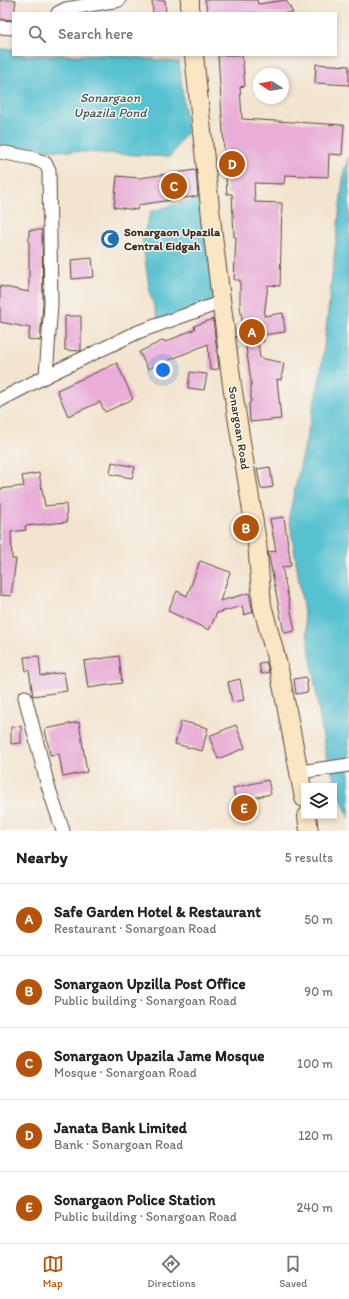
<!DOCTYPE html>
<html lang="en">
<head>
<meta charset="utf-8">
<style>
  :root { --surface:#fff; --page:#f2f2f2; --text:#202124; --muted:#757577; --line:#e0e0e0; --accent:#b45309 }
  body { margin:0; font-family:Itim,sans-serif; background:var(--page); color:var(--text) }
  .controls { position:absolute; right:12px; bottom:12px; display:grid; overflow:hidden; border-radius:0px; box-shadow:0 2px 6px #0003 }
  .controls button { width:36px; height:36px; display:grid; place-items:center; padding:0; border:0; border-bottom:1px solid var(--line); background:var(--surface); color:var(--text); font:20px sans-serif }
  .compass { position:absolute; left:253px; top:68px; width:36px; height:36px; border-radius:50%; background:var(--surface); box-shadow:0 2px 6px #0003; rotate:281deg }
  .you { position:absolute; left:163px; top:370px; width:14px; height:14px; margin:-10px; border:3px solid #fff; border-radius:50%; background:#1a73e8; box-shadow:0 0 0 6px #1a73e833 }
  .badge { display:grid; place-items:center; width:26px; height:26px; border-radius:50%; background:var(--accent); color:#fff; font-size:13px; font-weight:700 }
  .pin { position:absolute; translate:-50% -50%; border:2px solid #fff; box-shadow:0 1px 4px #0006 }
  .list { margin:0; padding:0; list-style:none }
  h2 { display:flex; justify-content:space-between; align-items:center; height:52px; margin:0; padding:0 16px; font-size:17px }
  h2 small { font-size:13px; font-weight:400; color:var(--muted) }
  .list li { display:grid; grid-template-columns:26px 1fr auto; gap:12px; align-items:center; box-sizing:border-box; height:72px; padding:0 16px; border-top:1px solid var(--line) }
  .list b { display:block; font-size:15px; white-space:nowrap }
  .list p { margin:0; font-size:13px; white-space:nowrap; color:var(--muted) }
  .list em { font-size:13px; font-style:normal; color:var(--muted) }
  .icon { flex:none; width:22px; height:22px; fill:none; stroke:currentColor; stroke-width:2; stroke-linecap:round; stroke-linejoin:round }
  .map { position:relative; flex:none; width:349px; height:831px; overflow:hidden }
  .search { position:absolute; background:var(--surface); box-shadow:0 2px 6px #0003; left:12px; right:12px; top:12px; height:44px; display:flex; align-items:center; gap:10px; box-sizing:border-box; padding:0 14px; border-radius:0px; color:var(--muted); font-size:15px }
  .sheet { height:412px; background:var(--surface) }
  nav { display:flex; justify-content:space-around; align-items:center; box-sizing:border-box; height:56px; border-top:1px solid var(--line); background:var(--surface); font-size:11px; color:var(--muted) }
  nav a { display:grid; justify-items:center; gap:2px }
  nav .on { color:var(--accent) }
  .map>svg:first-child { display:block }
  .water { fill:#56c1d0; stroke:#487677 }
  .building { fill:#e9add7 }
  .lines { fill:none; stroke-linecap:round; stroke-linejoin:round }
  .minor-casing { stroke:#574639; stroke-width:15 }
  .secondary-casing { stroke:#574639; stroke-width:20 }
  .minor { stroke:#fff; stroke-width:13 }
  .secondary { stroke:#fbe6c4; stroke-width:18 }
  .labels { text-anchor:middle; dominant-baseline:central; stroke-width:3; stroke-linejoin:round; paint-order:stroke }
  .poi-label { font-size:12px; font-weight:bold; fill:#3b2a1e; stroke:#f6f6f2; text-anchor:start }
  .street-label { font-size:12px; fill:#3b2a1e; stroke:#f6f6f2 }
  .water-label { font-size:13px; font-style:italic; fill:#435753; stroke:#f6f6f2 }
</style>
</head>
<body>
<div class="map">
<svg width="349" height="831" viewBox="0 0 349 831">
  <rect width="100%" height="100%" fill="#f6f6f2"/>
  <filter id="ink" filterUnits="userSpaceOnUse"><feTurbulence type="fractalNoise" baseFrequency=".025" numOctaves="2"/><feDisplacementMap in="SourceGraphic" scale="8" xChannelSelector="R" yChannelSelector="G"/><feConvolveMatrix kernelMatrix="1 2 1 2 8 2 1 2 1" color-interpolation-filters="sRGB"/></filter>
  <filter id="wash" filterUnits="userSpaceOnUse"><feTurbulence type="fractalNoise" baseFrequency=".012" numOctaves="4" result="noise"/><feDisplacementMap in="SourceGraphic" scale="16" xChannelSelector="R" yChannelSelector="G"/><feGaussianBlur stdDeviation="0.9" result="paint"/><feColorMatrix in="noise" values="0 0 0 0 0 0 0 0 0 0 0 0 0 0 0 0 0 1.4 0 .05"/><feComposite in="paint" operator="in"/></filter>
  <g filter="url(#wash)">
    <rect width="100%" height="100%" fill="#f3e4cf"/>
    <!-- water -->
    <g class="water">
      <path d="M0 49H13V55H112L179 62 187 131 170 157 0 147Z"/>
      <path d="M349 156V819L326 757 289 516 321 373 344 171Z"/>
      <path d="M200 199 216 303 159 322 150 294 142 238 151 211Z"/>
    </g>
    <g id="blocks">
      <!-- building -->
      <g class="building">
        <path d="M0 0H16L13 20 0 19Z"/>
        <path d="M152 0H165L166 13H153Z"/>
        <path d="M205 0H257L258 4 286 0 293 13H208Z"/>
        <path d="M218 55H242L245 86 240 87 242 119 344 125 342 155 329 154 328 177 285 175 284 184 254 183 255 202 282 203 280 286 268 285 264 316 283 313 285 332 263 335 264 341 258 342 260 358 284 363 281 380 277 379 281 419 250 422 249 403 251 402V381L240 306V280H234L236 237H234L232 194H227Z"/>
        <path d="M316 64 349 66V85L315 83Z"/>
        <path d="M196 170 198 196 138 205 137 210 114 207 117 176 139 178Z"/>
        <path d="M29 230H42L43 304 40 341 28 339 30 328 0 322V286L29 292Z"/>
        <path d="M92 258 94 277 72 279 71 260Z"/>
        <path d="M65 316H81V351L65 350Z"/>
        <path d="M213 319 219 369 210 370 208 344 148 369 139 352 164 340 165 342 195 329 194 326Z"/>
        <path d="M117 363 133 399 105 412 100 402 68 416 57 390Z"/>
        <path d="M190 372 207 374 204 390 188 388Z"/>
        <path d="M112 462 135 467 132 478 110 474Z"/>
        <path d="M270 467 273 487 261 489 257 469Z"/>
        <path d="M39 473 45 506 66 504 67 522 25 526 26 530 11 532 12 559H16L11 596 0 595V489L24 486 22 476Z"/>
        <path d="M284 517 291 566 282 567 295 631 284 633 268 552 276 551 270 519Z"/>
        <path d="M200 561 230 572 220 601 249 593 253 612 244 615 242 606 217 613 209 630 168 611 177 591 187 596Z"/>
        <path d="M39 656 41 676 64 672 67 691 33 696 29 670 26 671 24 657Z"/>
        <path d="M119 656 122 683 88 688 84 661Z"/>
        <path d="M266 662 269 672 261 674 259 663Z"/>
        <path d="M306 677 308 692 296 694 294 679Z"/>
        <path d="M240 679 244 700 232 702 228 682Z"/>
        <path d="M181 721 208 728 202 751 175 744Z"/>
        <path d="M79 722 87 772 63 777 59 754 50 755 45 729Z"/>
        <path d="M236 725 245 748 218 759 209 736Z"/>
        <path d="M21 726V743L11 744V727Z"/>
        <path d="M268 780 271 794 248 799 252 816 240 819 233 788Z"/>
      </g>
    </g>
  </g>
  <g filter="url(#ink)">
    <use href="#blocks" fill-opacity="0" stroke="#574639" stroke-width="1"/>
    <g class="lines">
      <defs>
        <g id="minor">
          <path d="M58 13 66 9 119 0"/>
          <path d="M0 27 13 28"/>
          <path d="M0 152 32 158 45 163 49 170 51 304 46 376"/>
          <path d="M0 400 46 376 138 332 222 302"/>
          <path d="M25 697 48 786 63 831"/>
          <path d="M300 772 349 765"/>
        </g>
        <g id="secondary">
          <path d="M190 0V13"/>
          <path d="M194 55 213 236 232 385 257 542 262 605 279 669 304 798"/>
          <path d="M307 816 309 831"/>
        </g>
      </defs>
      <!-- minor casing -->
      <use href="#minor" class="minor-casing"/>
      <!-- secondary casing -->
      <use href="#secondary" class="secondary-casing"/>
      <!-- minor -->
      <use href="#minor" class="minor"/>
      <!-- secondary -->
      <use href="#secondary" class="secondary"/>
    </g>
  </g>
  <!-- icons -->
  <defs>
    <symbol id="mosque-disc" viewBox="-11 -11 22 22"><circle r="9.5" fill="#1f6fb2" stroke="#f6f6f2"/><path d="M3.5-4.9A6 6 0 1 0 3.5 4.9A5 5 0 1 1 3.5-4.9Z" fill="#fff"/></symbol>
  </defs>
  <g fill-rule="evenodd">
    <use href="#mosque-disc" x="99" y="228" width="22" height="22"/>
  </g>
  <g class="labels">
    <!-- poi labels -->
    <g class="poi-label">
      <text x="124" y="232">Sonargaon Upazila<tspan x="124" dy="14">Central Eidgah</tspan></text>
    </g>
    <!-- street labels -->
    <g class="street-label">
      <text transform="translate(239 428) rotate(81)">Sonargoan Road</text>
    </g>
    <!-- water labels -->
    <g class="water-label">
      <text x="110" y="97">Sonargaon<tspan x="110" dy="15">Upazila Pond</tspan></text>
    </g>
  </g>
</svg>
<div class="controls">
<button><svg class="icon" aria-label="layers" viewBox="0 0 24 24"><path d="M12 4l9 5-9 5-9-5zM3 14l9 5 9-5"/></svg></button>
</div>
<svg class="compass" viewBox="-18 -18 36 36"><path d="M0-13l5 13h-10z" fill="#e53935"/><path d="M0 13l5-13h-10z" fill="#757577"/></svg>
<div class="you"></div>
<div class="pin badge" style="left:252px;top:332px">A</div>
<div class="pin badge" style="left:246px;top:528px">B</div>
<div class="pin badge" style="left:174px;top:186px">C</div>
<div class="pin badge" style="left:232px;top:164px">D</div>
<div class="pin badge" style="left:244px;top:808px">E</div>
<div class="search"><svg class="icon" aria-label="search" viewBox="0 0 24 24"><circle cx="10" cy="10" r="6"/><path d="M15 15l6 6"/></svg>Search here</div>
</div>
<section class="sheet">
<h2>Nearby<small>5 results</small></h2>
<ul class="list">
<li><span class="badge">A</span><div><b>Safe Garden Hotel &amp; Restaurant</b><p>Restaurant · Sonargoan Road</p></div><em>50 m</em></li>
<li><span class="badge">B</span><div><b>Sonargaon Upzilla Post Office</b><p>Public building · Sonargoan Road</p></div><em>90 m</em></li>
<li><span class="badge">C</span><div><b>Sonargaon Upazila Jame Mosque</b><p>Mosque · Sonargoan Road</p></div><em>100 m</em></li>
<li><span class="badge">D</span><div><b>Janata Bank Limited</b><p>Bank · Sonargoan Road</p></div><em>120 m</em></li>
<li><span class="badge">E</span><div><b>Sonargaon Police Station</b><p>Public building · Sonargoan Road</p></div><em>240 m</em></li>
</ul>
</section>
<nav>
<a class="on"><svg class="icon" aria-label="map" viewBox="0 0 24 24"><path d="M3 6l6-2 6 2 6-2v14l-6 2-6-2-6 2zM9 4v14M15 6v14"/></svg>Map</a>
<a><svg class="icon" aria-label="directions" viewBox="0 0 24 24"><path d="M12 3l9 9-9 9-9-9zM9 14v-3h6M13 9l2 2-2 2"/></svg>Directions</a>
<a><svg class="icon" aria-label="saved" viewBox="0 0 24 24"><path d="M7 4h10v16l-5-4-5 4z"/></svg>Saved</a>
</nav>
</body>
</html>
